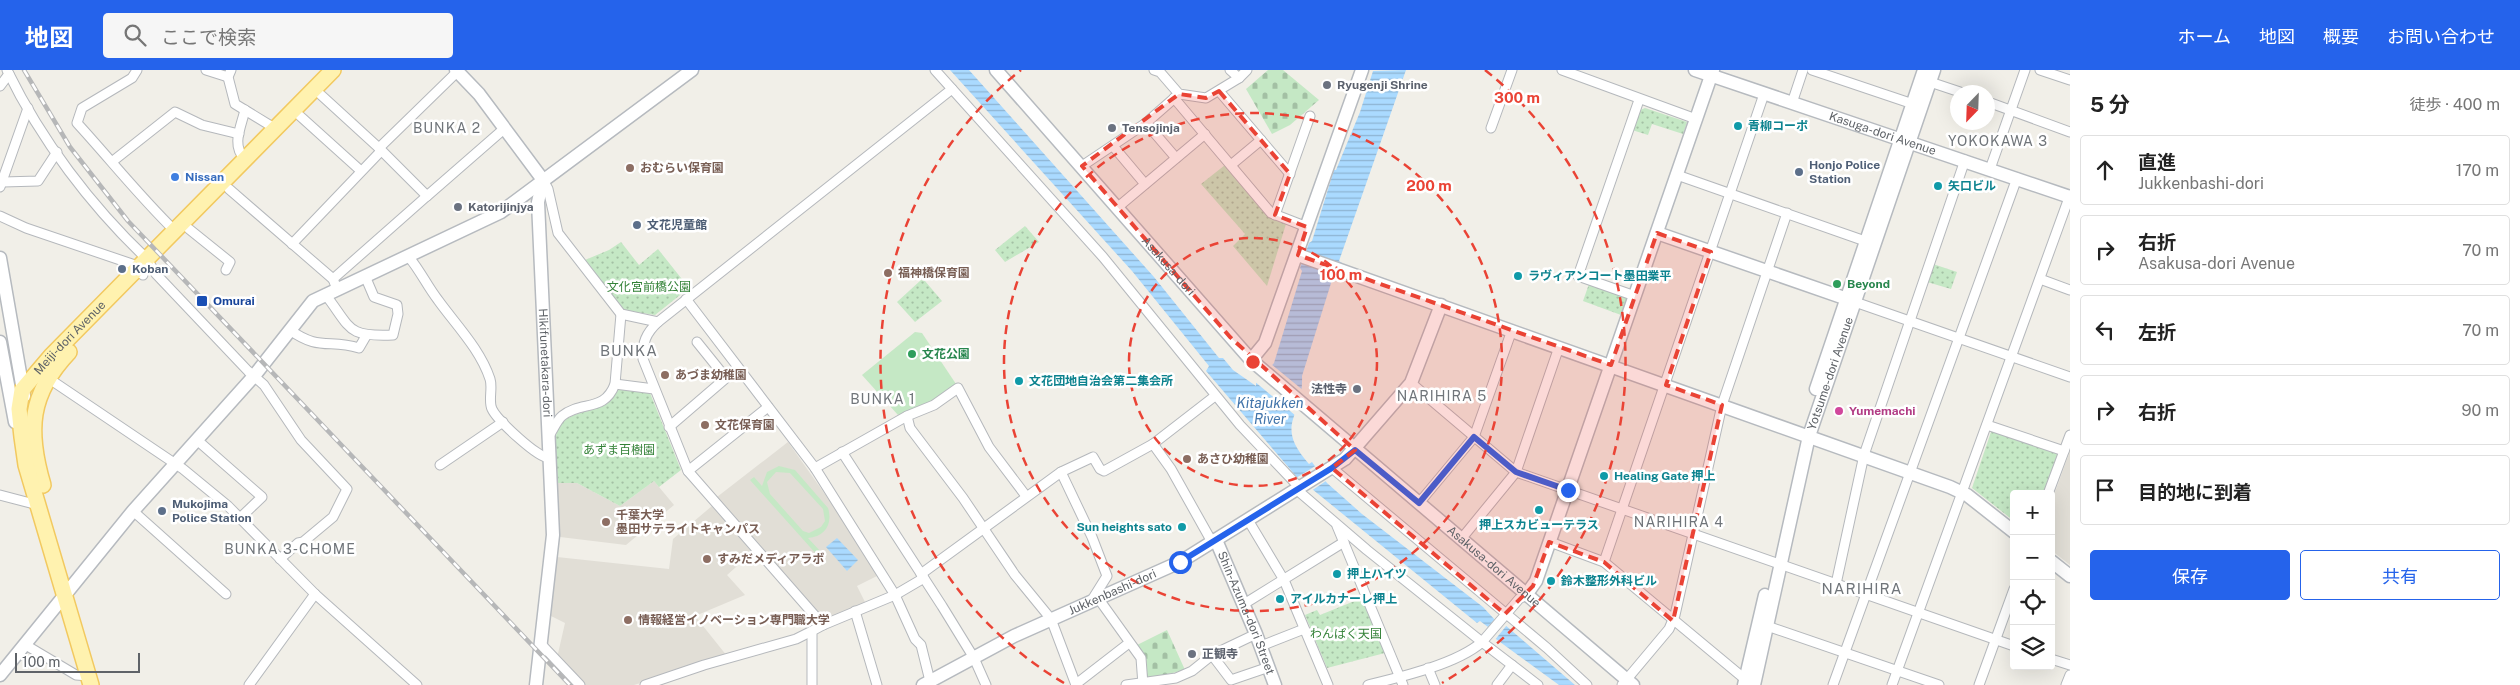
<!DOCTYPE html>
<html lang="ja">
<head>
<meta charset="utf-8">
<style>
  :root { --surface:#fff; --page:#f6f6f6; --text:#222; --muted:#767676; --line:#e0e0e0; --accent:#2563eb }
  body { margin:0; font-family:"Public Sans","Noto Sans JP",sans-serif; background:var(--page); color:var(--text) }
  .controls { position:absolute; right:15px; bottom:15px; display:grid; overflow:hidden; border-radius:5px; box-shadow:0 5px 20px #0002 }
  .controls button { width:45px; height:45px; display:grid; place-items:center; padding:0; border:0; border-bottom:1px solid var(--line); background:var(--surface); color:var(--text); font:25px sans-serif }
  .compass { position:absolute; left:1950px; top:15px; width:45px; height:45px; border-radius:50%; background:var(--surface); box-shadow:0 5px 20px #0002; rotate:203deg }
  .scale { position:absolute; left:15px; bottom:12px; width:125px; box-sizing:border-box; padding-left:5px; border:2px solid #5f6368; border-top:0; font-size:14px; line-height:18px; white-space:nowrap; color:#5f6368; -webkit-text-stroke:4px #fff; paint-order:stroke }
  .stop { position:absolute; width:15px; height:15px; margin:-11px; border:4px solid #2563eb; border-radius:50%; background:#fff }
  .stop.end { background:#2563eb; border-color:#fff; box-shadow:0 1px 5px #0008 }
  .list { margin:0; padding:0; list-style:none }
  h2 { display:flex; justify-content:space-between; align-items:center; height:65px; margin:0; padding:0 20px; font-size:21px }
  h2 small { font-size:16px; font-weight:400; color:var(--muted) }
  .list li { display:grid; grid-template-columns:32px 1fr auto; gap:15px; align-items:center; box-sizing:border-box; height:70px; margin:0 10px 10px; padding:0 10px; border:1px solid var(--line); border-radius:5px }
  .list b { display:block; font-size:19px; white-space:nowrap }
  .list p { margin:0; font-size:16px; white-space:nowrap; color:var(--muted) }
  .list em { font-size:16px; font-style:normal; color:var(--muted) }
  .actions { display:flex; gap:10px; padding:15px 20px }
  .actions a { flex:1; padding:11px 0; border:1px solid var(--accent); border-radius:5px; text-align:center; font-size:18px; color:var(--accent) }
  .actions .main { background:var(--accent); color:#fff }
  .icon { flex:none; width:28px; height:28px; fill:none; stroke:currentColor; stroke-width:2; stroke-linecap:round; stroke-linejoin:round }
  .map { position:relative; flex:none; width:2070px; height:615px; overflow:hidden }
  header { display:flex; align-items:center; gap:30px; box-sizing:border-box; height:70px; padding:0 25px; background:var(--accent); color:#fff }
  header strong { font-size:24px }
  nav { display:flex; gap:28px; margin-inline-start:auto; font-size:18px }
  .search { width:350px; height:45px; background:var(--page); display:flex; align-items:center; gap:12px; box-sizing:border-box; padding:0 18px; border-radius:5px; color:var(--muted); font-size:19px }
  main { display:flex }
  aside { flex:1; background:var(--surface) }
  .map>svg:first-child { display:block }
  .education { fill:#e1ded6 }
  .grass { fill:#c5e8c5; fill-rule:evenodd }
  .cemetery { fill:url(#cemetery-stones) }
  .park { fill:url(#park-dots) }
  .water { fill:url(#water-rules) }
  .pier { fill:#f1efe8 }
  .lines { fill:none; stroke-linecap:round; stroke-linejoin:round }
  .street-casing { stroke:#b5b8bc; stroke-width:11 }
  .secondary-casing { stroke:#b6babf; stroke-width:15 }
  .primary-casing { stroke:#f2c960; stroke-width:18 }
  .street { stroke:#fff; stroke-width:9 }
  .secondary { stroke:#fff; stroke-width:12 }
  .primary { stroke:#fff2af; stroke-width:15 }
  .rail-casing { stroke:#b6b7b8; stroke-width:4.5 }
  .rail { stroke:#fff; stroke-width:2.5; stroke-dasharray:8; stroke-linecap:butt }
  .route { stroke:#2563eb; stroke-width:6 }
  .marked { fill:#ea4335; fill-opacity:0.2; stroke:#ea4335; stroke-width:4; stroke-dasharray:10 6; stroke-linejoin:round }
  .ring { fill:none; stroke:#ea4335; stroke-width:2.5; stroke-dasharray:9 6 }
  .worship-dot { fill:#6b7280; stroke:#fff; stroke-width:2 }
  .culture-dot { fill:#0f9aa8; stroke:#fff; stroke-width:2 }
  .education-dot { fill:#8d6e63; stroke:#fff; stroke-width:2 }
  .service-dot { fill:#5c6f8a; stroke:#fff; stroke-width:2 }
  .shop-dot { fill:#3f7fe0; stroke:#fff; stroke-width:2 }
  .leisure-dot { fill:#2e9e5b; stroke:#fff; stroke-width:2 }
  .transit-dot { fill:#1a4fb4; stroke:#fff; stroke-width:2 }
  .hotel-dot { fill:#d1479c; stroke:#fff; stroke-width:2 }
  .labels { text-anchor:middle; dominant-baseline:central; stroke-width:5; stroke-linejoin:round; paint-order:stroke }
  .worship-label { font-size:12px; font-weight:bold; fill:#5b616d; stroke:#fff; text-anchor:start }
  .culture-label { font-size:12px; font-weight:bold; fill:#0d838f; stroke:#fff; text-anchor:start }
  .street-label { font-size:12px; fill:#5f6368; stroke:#fff }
  .service-label { font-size:12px; font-weight:bold; fill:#4e5e75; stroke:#fff; text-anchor:start }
  .education-label { font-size:12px; font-weight:bold; fill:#785e54; stroke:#fff; text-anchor:start }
  .shop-label { font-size:12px; font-weight:bold; fill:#366cbe; stroke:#fff; text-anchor:start }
  .leisure-label { font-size:12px; font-weight:bold; fill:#27864d; stroke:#fff; text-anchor:start }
  .park-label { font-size:12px; fill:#348238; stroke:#fff }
  .transit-label { font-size:12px; font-weight:bold; fill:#164399; stroke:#fff; text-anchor:start }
  .hotel-label { font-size:12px; font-weight:bold; fill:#b23c85; stroke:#fff; text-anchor:start }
  .neighbourhood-label { font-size:14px; letter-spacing:1px; fill:#70757a; stroke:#fff }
  .water-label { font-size:14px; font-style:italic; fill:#4174aa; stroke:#fff }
  .quarter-label { font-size:15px; letter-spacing:1px; fill:#70757a; stroke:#fff }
  .centre { fill:#ea4335; stroke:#fff; stroke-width:2.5 }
  .ring-label { font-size:15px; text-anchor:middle; font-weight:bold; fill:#ea4335; stroke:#fff; stroke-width:5; stroke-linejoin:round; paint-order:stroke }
</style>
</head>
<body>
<header>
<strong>地図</strong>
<div class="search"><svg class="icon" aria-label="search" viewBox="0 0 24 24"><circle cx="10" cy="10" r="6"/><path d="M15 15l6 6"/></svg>ここで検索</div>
<nav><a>ホーム</a><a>地図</a><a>概要</a><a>お問い合わせ</a></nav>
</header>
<main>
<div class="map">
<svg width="2070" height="615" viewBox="0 0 2070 615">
  <defs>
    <pattern id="cemetery-stones" width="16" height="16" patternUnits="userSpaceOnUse" patternTransform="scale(1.25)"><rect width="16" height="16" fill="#c5e8c5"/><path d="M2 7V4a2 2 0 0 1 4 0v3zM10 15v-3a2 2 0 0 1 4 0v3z" fill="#a3c0a4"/></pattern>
    <pattern id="park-dots" width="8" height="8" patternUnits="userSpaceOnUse" patternTransform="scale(1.25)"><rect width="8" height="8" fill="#c5e8c5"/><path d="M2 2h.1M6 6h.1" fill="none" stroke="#a3c0a4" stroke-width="1.8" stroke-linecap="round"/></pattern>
    <pattern id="water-rules" width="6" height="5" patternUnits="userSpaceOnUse" patternTransform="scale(1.25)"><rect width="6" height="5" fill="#aadaff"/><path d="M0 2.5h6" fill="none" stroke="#8eb4d2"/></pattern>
  </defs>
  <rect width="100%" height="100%" fill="#f1efe8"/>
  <!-- education -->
  <g class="education">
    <path d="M788 372 844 451 877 506 857 516 866 534 825 551 717 427Z"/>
    <path d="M2070 381V495L2051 480V433Z"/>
    <path d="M654 411 674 435 626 475 560 467 557 413H577L620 436Z"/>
    <path d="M712 436 753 482 727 505 745 525 695 546 727 586 634 615H583L557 588 565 553 551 546 557 487 669 499 673 469Z"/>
  </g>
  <!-- grass -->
  <g class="grass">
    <path d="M915 262 922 263 956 314 931 332 898 345 862 305Z"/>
    <path d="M779 396 795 400 828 438C833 454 825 467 808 468L822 483 818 486 750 410 754 407 762 416 767 402ZM776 402 790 403 823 439 825 451 821 457 809 463 803 461 770 424 767 412Z"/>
  </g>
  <!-- cemetery -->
  <g class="cemetery">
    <path d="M1268 0H1283L1319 30 1290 55 1272 64 1246 19Z"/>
    <path d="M1167 560 1185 600 1147 609 1146 587 1137 575Z"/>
  </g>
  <!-- park -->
  <g class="park">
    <path d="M1645 38 1687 52 1683 64 1652 54 1648 65 1632 60 1638 41Z"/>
    <path d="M1225 95 1269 146 1286 154 1267 216 1233 176 1245 164 1201 114Z"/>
    <path d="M1025 156 1039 172 1005 192 995 180Z"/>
    <path d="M621 172 639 195 658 179 689 218 655 245 624 240 585 190 609 180Z"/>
    <path d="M1933 194 1957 202 1951 219 1927 212Z"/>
    <path d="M921 210 925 211 942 231 915 252 897 232Z"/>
    <path d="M1589 214 1627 227 1621 245 1583 231Z"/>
    <path d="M615 318 650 323 681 400 659 417 654 411 620 436 577 413H557C556 392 547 356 572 346 582 342 594 340 605 335L609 332Z"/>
    <path d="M1992 359 2059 382 2043 424H2014V451L1972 418Z"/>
    <path d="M1362 528 1385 583 1327 598 1305 545 1317 540 1320 545Z"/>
  </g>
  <!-- water -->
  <g class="water">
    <path d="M950 0H969L1154 207 1219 288H1223L1233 300 1256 316V313L1274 293 1302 201 1300 198 1309 173 1312 171 1334 100H1336L1360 42 1373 1 1406 0 1339 191 1342 193 1337 208 1332 210 1302 306C1304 348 1273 353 1309 394L1312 392 1327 413 1362 444 1483 537 1495 550 1497 548 1575 615H1559L1485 561 1488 557 1480 551 1477 553 1296 406 1206 301 1209 296 1132 201Z"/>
    <path d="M837 468 858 490 847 501 826 477Z"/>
  </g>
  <!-- pier -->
  <g class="pier">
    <path d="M1271 294 1304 321 1296 346 1254 311Z"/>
    <path d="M1317 395 1329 409 1311 421 1296 408Z"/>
    <path d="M1497 547 1507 555 1494 571 1483 562Z"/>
  </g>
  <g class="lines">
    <defs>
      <g id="street">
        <path d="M7 0C41 70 91 136 147 189L156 204 248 301 264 315 301 370 347 419 333 447 303 472 298 473 280 489"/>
        <path d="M137 0 132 8 82 38 77 53C110 89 140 127 175 161"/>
        <path d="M206 0 228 7"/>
        <path d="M231 0 228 7 235 34 276 59"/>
        <path d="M935 0 1103 187 1240 355 1299 417"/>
        <path d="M1154 0 1160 2 1179 24 1206 28 1239 8 1247 0"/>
        <path d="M1230 0 1239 8"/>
        <path d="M1562 0 1696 49"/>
        <path d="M1812 0 1913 34"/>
        <path d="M2040 0 2070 10"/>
        <path d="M1930 12 1960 22"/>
        <path d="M0 16 9 4"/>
        <path d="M1219 21 1290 104"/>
        <path d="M321 25 379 78 427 126 505 58"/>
        <path d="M1174 28 1271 143 1307 157"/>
        <path d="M1988 32 2070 62"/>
        <path d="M1792 33 1803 0"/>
        <path d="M245 40C241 57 231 76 245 89"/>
        <path d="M300 46 361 101"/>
        <path d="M1146 53 1176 88"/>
        <path d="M1491 58 1512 0"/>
        <path d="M1113 76 1145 114"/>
        <path d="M379 78 458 1"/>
        <path d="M113 91 175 42 202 55 239 64"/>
        <path d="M1231 95 1261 70"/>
        <path d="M1082 96 1146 53 1179 24"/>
        <path d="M1990 99 2025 0"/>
        <path d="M1677 105 1865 171"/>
        <path d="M543 110 548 119 558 163 621 244 658 252 952 19"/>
        <path d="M3 112 38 111 57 82"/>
        <path d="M0 117 28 38"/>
        <path d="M229 119 333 209 337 219"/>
        <path d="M1118 137 1205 64"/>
        <path d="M1275 145 1310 46"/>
        <path d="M0 146 26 158 132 194 143 205"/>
        <path d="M189 159 230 192 226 200"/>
        <path d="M292 174 381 81"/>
        <path d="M408 186C420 200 427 216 438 230 456 255 480 279 490 309 493 318 488 331 492 339 497 350 539 389 549 388"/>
        <path d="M333 209 427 126"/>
        <path d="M2040 209 2070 220"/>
        <path d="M325 224C352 259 346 267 393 265L398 244 397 235 374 227 365 206"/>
        <path d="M1635 226 1578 206 1639 30"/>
        <path d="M686 229 815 398 895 525 915 569 921 575 931 615"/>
        <path d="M1855 232 2070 307"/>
        <path d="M658 252C646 263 642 273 643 289L688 401 823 555 812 561V615"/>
        <path d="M290 260C319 281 329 269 359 278L366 266"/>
        <path d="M48 308 183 399 228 436 315 524 417 615"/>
        <path d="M1411 313 1516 402 2014 576"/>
        <path d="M615 314 654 319"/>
        <path d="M907 346 910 358 963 428 1015 505 1051 549 1076 615"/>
        <path d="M1987 355 2064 381"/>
        <path d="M669 357 726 308 697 272"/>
        <path d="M549 366C553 360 557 350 562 346 582 330 604 343 615 314L621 244"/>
        <path d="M197 370 262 427 240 448"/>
        <path d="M1153 374 1171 399 1212 472"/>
        <path d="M842 382 942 536 974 588 986 615"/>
        <path d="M440 395 503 352"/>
        <path d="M815 398 907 346 934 335 958 318 989 377 1026 426"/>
        <path d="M1332 398 1547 578 1587 615"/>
        <path d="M688 401 768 337"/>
        <path d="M1061 402 1092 467 1107 506 1092 530"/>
        <path d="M1296 419 1367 480 1482 572 1519 529 1526 525"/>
        <path d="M2048 424 2070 365"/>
        <path d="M0 425 38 435"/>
        <path d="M1419 433 1474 367 1512 260"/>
        <path d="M133 441 226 524"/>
        <path d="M1248 450 1284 510 1328 615"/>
        <path d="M1337 456 1403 615"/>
        <path d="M1462 468 1516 402 1559 277"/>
        <path d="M1550 472 1604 492 1746 610"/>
        <path d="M1604 492 1764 24"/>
        <path d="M921 504 1061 402 1093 387 1100 399 1104 401 1153 374 1215 326"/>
        <path d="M1836 514 1864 385 1965 90"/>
        <path d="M1098 528 1141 588 1143 615"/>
        <path d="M1244 534 1344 472"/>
        <path d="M855 541 877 615"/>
        <path d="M823 555 895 525 924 508"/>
        <path d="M1767 556 1939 615"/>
        <path d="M24 574 76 605 89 606"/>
        <path d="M541 574 580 615"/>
        <path d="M1261 576 1304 559"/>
        <path d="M1212 585 1231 610 1269 597"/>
        <path d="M2051 589 2070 595"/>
        <path d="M1428 598 1435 615"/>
        <path d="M1076 614 1129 573"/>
        <path d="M249 615 315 524"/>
        <path d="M645 615 704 595 796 569 812 561"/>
        <path d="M1126 615 1176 608 1192 601 1212 585 1256 564"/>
        <path d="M1368 615C1401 607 1457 594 1482 572L1538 615"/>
        <path d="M1497 615 1512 595"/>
        <path d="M1622 615 1669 559 1675 545 1722 335 1787 143"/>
        <path d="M1833 615 2017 108"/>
        <path d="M1892 615 2070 125"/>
        <path d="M1979 615 2014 519"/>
        <path d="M2066 615 2070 605"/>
      </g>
      <g id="secondary">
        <path id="s1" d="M456 0 479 24 543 110 538 132 553 465 536 615"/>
        <path id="s2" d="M996 0 1251 290 1633 615"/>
        <path id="s3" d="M1695 0C1820 43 1945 84 2070 127"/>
        <path d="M1657 163 1853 231"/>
        <path d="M1298 185 1950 417 1967 425 2014 462"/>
        <path d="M0 188 24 326"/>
        <path d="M0 272 15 352"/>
        <path d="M1251 290 1265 273 1362 0"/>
        <path d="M1816 319 1924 0"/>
        <path id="s4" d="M1216 470 1256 564 1275 615"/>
        <path d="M2051 491 2070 506"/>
        <path d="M1526 525 1536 511 1713 0"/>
        <path d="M0 605 133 441 254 306 313 231 501 142 692 0"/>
        <path id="s5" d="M923 615 1014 566 1180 492 1345 389 1411 313 1441 235"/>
        <path d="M1744 615 1765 525"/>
        <path id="s6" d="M1754 615 1809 366 1934 0"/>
      </g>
      <g id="primary">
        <path d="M43 415C27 361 29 324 69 282"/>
        <path id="s7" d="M91 615 26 395 22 367 19 339 22 320 51 286 333 0"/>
      </g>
    </defs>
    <!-- street casing -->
    <use href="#street" class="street-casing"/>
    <!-- secondary casing -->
    <use href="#secondary" class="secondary-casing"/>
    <!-- primary casing -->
    <use href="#primary" class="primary-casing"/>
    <!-- street -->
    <use href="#street" class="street"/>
    <!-- secondary -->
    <use href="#secondary" class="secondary"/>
    <!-- primary -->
    <use href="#primary" class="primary"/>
    <defs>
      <path id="rail" d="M24 0 70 77 128 151 570 615"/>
    </defs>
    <!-- rail casing -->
    <use href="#rail" class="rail-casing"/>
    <!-- rail -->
    <use href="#rail" class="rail"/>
  </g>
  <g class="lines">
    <!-- route -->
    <path class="route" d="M1180 492 1332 398 1355 380 1419 433 1474 367 1516 402 1568 420"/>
  </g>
  <!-- marked area -->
  <path class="marked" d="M1219 21 1290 104 1275 145 1307 157 1298 185 1611 295 1657 163 1711 182 1666 315 1722 335 1673 551 1604 492 1549 472 1533 516 1505 544 1332 398 1355 380 1230 267 1082 96 1179 24 1206 28Z"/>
  <!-- distance rings -->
  <g class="ring">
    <circle cx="1253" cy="292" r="124"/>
    <circle cx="1253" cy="292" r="249"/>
    <path d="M1064 613A373 373 0 0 1 1021 0M1485 0A373 373 0 0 1 1442 613"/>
  </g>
  <!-- markers -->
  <g class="worship-dot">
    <circle cx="1327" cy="15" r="5"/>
    <circle cx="1112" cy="58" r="5"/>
    <circle cx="458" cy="137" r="5"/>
    <circle cx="1357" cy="319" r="5"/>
    <circle cx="1192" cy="584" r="5"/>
  </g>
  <g class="culture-dot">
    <circle cx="1738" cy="56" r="5"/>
    <circle cx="1938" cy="116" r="5"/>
    <circle cx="1518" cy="206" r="5"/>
    <circle cx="1019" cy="311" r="5"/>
    <circle cx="1604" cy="406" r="5"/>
    <circle cx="1539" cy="440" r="5"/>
    <circle cx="1182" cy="457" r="5"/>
    <circle cx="1337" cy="504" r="5"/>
    <circle cx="1551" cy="511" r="5"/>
    <circle cx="1280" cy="529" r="5"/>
  </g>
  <g class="education-dot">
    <circle cx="630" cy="98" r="5"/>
    <circle cx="888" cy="203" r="5"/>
    <circle cx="665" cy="305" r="5"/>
    <circle cx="705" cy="355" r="5"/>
    <circle cx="1187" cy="389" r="5"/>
    <circle cx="606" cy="452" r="5"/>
    <circle cx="707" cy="489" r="5"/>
    <circle cx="628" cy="550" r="5"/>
  </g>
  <g class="service-dot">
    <circle cx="1799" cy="102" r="5"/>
    <circle cx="637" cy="155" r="5"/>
    <circle cx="122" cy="199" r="5"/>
    <circle cx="162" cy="441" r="5"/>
  </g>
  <circle class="shop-dot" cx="175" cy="107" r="5"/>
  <g class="leisure-dot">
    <circle cx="1837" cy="214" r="5"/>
    <circle cx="912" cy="284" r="5"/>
  </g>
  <rect class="transit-dot" x="196" y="225" width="12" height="12" rx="2.5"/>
  <circle class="hotel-dot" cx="1839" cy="341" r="5"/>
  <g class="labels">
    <!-- worship labels -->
    <g class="worship-label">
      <text x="1337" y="15">Ryugenji Shrine</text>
      <text x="1122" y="58">Tensojinja</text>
      <text x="468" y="137">Katorijinjya</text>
      <text x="1347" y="319" text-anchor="end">法性寺</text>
      <text x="1202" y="584">正観寺</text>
    </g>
    <!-- culture labels -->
    <g class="culture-label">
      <text x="1748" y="56">青柳コーポ</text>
      <text x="1948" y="116">矢口ビル</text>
      <text x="1528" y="206">ラヴィアンコート墨田業平</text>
      <text x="1029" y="311">文花団地自治会第二集会所</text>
      <text x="1614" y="406">Healing Gate 押上</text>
      <text x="1539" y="455" text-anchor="middle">押上スカビューテラス</text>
      <text x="1172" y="457" text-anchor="end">Sun heights sato</text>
      <text x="1347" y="504">押上ハイツ</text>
      <text x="1561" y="511">鈴木整形外科ビル</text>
      <text x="1290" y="529">アイルカナーレ押上</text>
    </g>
    <!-- street labels -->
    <g class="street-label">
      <text stroke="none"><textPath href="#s3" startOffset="198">Kasuga-dori Avenue</textPath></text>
      <text stroke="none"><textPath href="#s2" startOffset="261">Asakusa-dori</textPath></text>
      <text stroke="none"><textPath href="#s7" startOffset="376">Meiji-dori Avenue</textPath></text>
      <text stroke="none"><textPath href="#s1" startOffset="324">Hikifunetakara-dori</textPath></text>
      <text stroke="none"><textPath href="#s6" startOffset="321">Yotsume-dori Avenue</textPath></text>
      <text stroke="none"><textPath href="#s2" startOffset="705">Asakusa-dori Avenue</textPath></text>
      <text stroke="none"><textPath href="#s5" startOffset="211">Jukkenbashi-dori</textPath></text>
      <text stroke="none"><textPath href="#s4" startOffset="79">Shin-Azuma-dori Street</textPath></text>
    </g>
    <!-- service labels -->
    <g class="service-label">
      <text x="1809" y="95">Honjo Police<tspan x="1809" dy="14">Station</tspan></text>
      <text x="647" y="155">文花児童館</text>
      <text x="132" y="199">Koban</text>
      <text x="172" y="434">Mukojima<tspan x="172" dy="14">Police Station</tspan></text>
    </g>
    <!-- education labels -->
    <g class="education-label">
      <text x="640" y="98">おむらい保育園</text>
      <text x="898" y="203">福神橋保育園</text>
      <text x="675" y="305">あづま幼稚園</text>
      <text x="715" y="355">文花保育園</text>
      <text x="1197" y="389">あさひ幼稚園</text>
      <text x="616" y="445">千葉大学<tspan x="616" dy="14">墨田サテライトキャンパス</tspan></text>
      <text x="717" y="489">すみだメディアラボ</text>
      <text x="638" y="550">情報経営イノベーション専門職大学</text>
    </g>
    <!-- shop labels -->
    <g class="shop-label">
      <text x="185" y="107">Nissan</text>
    </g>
    <!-- leisure labels -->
    <g class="leisure-label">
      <text x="1847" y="214">Beyond</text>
      <text x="922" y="284">文花公園</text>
    </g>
    <!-- park labels -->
    <g class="park-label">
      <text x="649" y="217">文化宮前橋公園</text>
      <text x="619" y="380">あずま百樹園</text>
      <text x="1346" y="564">わんぱく天国</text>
    </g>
    <!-- transit labels -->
    <g class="transit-label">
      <text x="213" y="231">Omurai</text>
    </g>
    <!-- hotel labels -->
    <g class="hotel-label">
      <text x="1849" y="341">Yumemachi</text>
    </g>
    <!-- neighbourhood labels -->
    <g class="neighbourhood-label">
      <text x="447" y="58">BUNKA 2</text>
      <text x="1998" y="71">YOKOKAWA 3</text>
      <text x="1442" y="326">NARIHIRA 5</text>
      <text x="883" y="329">BUNKA 1</text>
      <text x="1679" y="452">NARIHIRA 4</text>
      <text x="290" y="479">BUNKA 3-CHOME</text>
    </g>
    <!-- water labels -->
    <g class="water-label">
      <text x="1270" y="333">Kitajukken<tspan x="1270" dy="16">River</tspan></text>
    </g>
    <!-- quarter labels -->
    <g class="quarter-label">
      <text x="629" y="280">BUNKA</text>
      <text x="1862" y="518">NARIHIRA</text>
    </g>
  </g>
  <circle cx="1253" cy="292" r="8" class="centre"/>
  <g class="ring-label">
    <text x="1517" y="33">300 m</text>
    <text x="1429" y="121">200 m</text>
    <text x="1341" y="210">100 m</text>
  </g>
</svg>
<div class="controls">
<button>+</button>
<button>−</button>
<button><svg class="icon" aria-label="locate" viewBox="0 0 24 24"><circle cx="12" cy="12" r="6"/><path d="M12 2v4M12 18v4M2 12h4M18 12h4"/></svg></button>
<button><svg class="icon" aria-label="layers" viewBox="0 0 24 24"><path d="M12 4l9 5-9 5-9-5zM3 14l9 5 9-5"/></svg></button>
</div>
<svg class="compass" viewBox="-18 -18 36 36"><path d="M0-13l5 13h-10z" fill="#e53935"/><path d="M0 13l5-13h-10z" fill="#767676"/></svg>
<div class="scale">100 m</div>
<div class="stop" style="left:1180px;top:492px"></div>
<div class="stop end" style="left:1568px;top:420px"></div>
</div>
<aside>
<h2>5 分<small>徒歩 · 400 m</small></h2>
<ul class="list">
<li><svg class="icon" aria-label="ahead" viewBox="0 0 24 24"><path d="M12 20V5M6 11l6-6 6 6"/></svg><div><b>直進</b><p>Jukkenbashi-dori</p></div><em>170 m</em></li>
<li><svg class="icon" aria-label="right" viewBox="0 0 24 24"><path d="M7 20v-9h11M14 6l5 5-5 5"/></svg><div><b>右折</b><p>Asakusa-dori Avenue</p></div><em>70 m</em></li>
<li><svg class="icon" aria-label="left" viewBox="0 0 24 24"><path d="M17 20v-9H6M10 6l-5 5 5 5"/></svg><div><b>左折</b></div><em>70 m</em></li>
<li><svg class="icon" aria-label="right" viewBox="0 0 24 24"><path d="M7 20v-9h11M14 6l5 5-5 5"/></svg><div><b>右折</b></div><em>90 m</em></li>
<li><svg class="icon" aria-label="arrive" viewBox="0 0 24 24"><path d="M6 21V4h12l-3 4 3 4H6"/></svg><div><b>目的地に到着</b></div></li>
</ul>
<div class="actions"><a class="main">保存</a><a>共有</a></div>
</aside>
</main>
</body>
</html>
